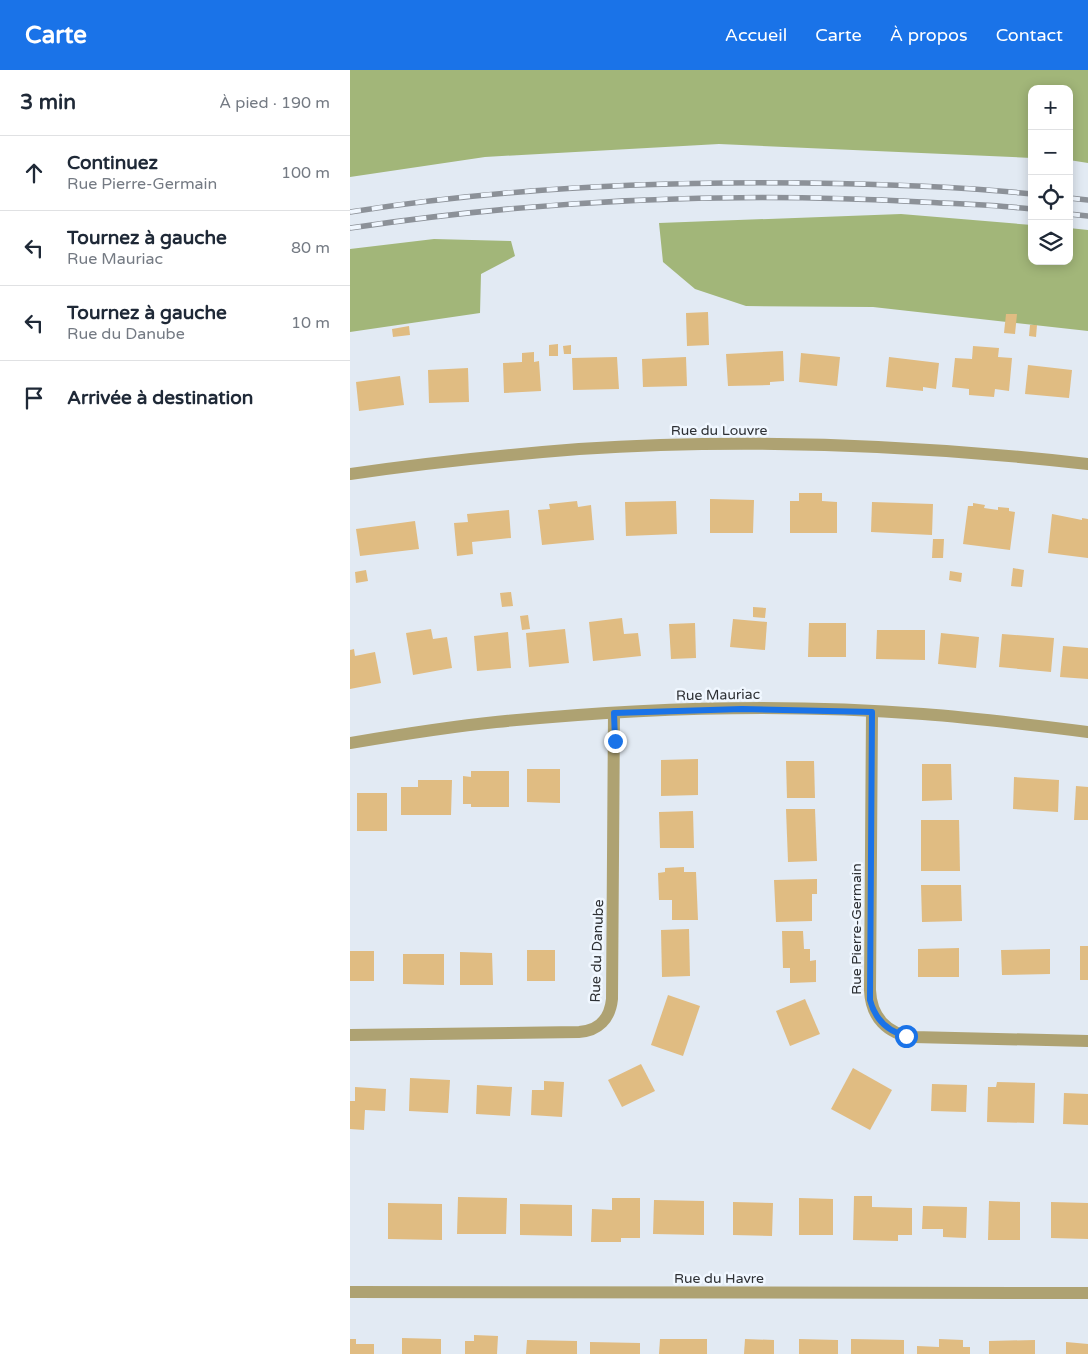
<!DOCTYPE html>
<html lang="fr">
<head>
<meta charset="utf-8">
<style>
  :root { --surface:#fff; --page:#f2f2f3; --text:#1f2937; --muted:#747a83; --line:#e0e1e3; --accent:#1a73e8 }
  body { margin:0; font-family:"Varela Round",sans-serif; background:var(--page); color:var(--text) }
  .controls { position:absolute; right:15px; top:15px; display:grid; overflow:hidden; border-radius:10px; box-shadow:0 2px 12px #0003 }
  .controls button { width:45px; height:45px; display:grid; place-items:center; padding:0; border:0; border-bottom:1px solid var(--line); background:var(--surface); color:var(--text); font:25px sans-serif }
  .stop { position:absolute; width:15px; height:15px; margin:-11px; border:4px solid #1a73e8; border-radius:50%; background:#fff }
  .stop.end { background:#1a73e8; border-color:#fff; box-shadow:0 1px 5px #0008 }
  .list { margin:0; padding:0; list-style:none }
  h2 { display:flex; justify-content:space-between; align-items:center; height:65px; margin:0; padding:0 20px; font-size:21px }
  h2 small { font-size:16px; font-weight:400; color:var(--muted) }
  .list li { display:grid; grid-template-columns:32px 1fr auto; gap:15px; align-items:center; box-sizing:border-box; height:75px; padding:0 20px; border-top:1px solid var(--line) }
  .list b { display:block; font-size:19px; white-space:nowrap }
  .list p { margin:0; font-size:16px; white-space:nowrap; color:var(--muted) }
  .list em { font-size:16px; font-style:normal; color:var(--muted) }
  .icon { flex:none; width:28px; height:28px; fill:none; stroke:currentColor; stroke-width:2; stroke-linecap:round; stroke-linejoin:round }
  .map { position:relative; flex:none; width:738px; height:1284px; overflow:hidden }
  header { display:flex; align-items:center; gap:30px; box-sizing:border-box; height:70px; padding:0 25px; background:var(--accent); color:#fff }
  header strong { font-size:24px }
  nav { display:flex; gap:28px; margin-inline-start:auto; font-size:18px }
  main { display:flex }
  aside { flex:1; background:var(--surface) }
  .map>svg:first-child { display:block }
  .forest { fill:#a2b679 }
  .building { fill:#e0bc82 }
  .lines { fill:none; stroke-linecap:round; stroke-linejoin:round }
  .minor { stroke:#aea272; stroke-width:12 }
  .rail-casing { stroke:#8c9198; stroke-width:5.5 }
  .rail { stroke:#f0f7ff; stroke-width:4; stroke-dasharray:11; stroke-linecap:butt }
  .route { stroke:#1a73e8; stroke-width:6 }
  .labels { text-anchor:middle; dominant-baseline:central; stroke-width:5; stroke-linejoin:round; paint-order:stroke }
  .street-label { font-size:14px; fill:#2d3034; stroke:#f0f7ff }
</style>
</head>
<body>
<header>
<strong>Carte</strong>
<nav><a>Accueil</a><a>Carte</a><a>À propos</a><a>Contact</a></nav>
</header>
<main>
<aside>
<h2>3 min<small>À pied · 190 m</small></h2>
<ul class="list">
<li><svg class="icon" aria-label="ahead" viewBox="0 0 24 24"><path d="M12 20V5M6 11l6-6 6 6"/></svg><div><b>Continuez</b><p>Rue Pierre-Germain</p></div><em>100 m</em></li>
<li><svg class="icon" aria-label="left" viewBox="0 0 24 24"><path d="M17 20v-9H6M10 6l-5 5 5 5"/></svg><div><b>Tournez à gauche</b><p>Rue Mauriac</p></div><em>80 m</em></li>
<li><svg class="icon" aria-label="left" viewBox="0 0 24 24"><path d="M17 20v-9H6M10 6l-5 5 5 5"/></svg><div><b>Tournez à gauche</b><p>Rue du Danube</p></div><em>10 m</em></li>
<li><svg class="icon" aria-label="arrive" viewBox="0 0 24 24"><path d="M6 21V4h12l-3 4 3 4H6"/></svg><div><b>Arrivée à destination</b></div></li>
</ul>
</aside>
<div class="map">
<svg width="738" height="1284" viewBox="0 0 738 1284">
  <rect width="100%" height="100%" fill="#e2eaf3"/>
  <!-- forest -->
  <g class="forest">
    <path d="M0 0H738V93L719 90V19H682V88L369 74 135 87 0 107Z"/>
    <path d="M551 144 682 155V191H719V158L738 160V261L523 237 396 236 345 219 313 192 309 153Z"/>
    <path d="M84 169 161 171 165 186 131 204 130 243 0 262V179Z"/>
  </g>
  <!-- building -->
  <g class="building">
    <path d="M358 242 359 275 337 276 336 243Z"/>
    <path d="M656 244H667L665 264 654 263Z"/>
    <path d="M680 255H687L686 267 679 266Z"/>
    <path d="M59 256 60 265 43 267 42 259Z"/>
    <path d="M208 274V286H199V275Z"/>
    <path d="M221 275V284H214L213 276Z"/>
    <path d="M623 276 649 278 648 287 662 288 659 321 645 319 644 327 619 325V319L602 317 605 288 622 289Z"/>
    <path d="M433 281 434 311 420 312V315L378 316 376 284Z"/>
    <path d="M184 282V292L189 291 191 321 154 323 153 293 172 292V283Z"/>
    <path d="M451 283 490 287 487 316 449 312Z"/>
    <path d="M267 287 269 319 223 320 222 288Z"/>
    <path d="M336 287 337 316 293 317 292 289Z"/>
    <path d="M539 287 589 293 586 319 573 317V321L536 317Z"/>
    <path d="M678 295 722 300 719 328 675 324Z"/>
    <path d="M118 298 119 332 79 333 78 300Z"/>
    <path d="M50 306 54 335 9 341 6 312Z"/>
    <path d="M449 423H472V431L487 432V463H440V431H449Z"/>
    <path d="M360 429 404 430 403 463H360Z"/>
    <path d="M227 431 228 437 241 435 244 470 192 475 188 440 200 439 199 434Z"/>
    <path d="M326 431 327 464 276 466 275 432Z"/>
    <path d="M522 432 583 434 582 465 521 462Z"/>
    <path d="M623 433 635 435 634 438 648 440V437L659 438V441L665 442 660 480 613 474 618 436H623Z"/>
    <path d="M159 440 161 468 122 472 123 484 107 486 104 453 118 452 117 444Z"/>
    <path d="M702 444 732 450V448L738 449V488L698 483Z"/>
    <path d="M65 451 69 479 10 486 6 459Z"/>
    <path d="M583 469H594L593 488H582Z"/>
    <path d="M663 498 674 500 672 517 661 516Z"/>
    <path d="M16 500 18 511 6 513 5 502Z"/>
    <path d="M600 501 612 503 611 512 599 510Z"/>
    <path d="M161 522 163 536 152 537 150 523Z"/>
    <path d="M403 537 416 538 415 548 403 547Z"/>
    <path d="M178 545 180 559 172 560 170 546Z"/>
    <path d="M272 548 274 564 288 563 291 586 243 591 239 552Z"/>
    <path d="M383 549 417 552 415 580 380 577Z"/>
    <path d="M345 553 346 588 321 589 319 554Z"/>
    <path d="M459 553H496V587H458Z"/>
    <path d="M81 559 83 569 97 567 102 598 63 605 56 563Z"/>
    <path d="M215 559 219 593 179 597 176 563Z"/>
    <path d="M527 560H575V590L526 589Z"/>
    <path d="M158 562 161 598 127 601 124 566Z"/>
    <path d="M591 563 629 567 626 598 588 594Z"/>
    <path d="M652 564 704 568 701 602 649 597Z"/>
    <path d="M713 576 738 578V609L710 607Z"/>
    <path d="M4 579 5 586 25 582 31 613 0 619V580Z"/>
    <path d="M348 689V725L311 726V690Z"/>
    <path d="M436 691H464L465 728H437Z"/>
    <path d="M572 694H601L602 730 572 731Z"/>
    <path d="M177 699H210V733L177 732Z"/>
    <path d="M121 701H159V737H121V734H113V706L121 707Z"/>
    <path d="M664 707 709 710 708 742 663 739Z"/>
    <path d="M68 710H102L101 745H51V717H68Z"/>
    <path d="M726 716 738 717V750H724Z"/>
    <rect x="7" y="723" width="30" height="38"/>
    <path d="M436 739H465L467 791 438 792Z"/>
    <path d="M343 741 344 778H310L309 742Z"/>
    <path d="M571 750H609L610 801H571Z"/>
    <path d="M334 797V802H346L348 850H322V830H309L308 803 315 802V798Z"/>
    <path d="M467 809V824H462V851L426 852 424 810Z"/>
    <path d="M571 815H611L612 851 572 852Z"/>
    <path d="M339 859 340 906 312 907 311 860Z"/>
    <path d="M432 861H453L454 879H460V891L466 890V912L440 913V898H433Z"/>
    <rect x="730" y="876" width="8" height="34"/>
    <path d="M609 878V907H568V879Z"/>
    <path d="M700 879V904L652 905 651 880Z"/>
    <rect x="177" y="880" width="28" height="31"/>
    <rect x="0" y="881" width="24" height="30"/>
    <path d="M110 882 142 883 143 915H110Z"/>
    <path d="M53 884H94V915L53 914Z"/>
    <path d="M318 925 350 936 333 986 301 975Z"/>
    <path d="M455 929 470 964 440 976 426 941Z"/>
    <path d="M291 994 305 1021 272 1037 258 1010Z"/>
    <path d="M503 998 542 1020 520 1060 481 1039Z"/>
    <path d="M60 1008 100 1010 98 1043 59 1041Z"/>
    <path d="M194 1011 214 1012 212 1047 181 1045 182 1020H194Z"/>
    <path d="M647 1012 685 1013 684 1053 637 1052 638 1017H646Z"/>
    <path d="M582 1014 617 1015 616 1042 581 1041Z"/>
    <path d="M127 1015 162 1017 160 1046 126 1044Z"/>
    <path d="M5 1017 36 1019 35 1041 15 1040 14 1060 0 1059V1031H5Z"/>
    <path d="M714 1023 738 1024V1055L713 1054Z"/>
    <path d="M504 1126H522V1137L562 1138V1165H548V1171L503 1170Z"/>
    <path d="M108 1127 157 1128 156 1164H107Z"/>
    <path d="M262 1128H290V1168H271V1172H241L242 1139 262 1140Z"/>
    <path d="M449 1128 483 1129V1165H449Z"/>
    <path d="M304 1130 354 1131V1165L303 1164Z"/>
    <path d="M639 1131 670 1132V1170H638Z"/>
    <path d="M383 1132 423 1133 422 1166 383 1165Z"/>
    <path d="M701 1132 738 1133V1169L701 1168Z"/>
    <path d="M38 1133 92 1134V1170L38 1169Z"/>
    <path d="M170 1134 222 1135V1166L170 1165Z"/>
    <path d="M573 1136 617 1137 616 1168 593 1167V1159H572Z"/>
    <path d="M124 1265 148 1266 147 1284H115V1271H124Z"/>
    <path d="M52 1268 91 1269V1284H52Z"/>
    <path d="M0 1269H6V1274H24V1284H0Z"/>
    <path d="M310 1269H357V1284H309Z"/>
    <path d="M395 1269 424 1270V1284H394Z"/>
    <path d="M449 1269 488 1270V1284H449Z"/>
    <path d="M501 1269 554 1270V1284H501Z"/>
    <path d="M589 1269 613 1270V1277H620V1284H567V1276L589 1277Z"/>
    <path d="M177 1270 227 1271V1284H176Z"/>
    <path d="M685 1270V1284H639V1271Z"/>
    <path d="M240 1272 290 1273V1284H240Z"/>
    <path d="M716 1272 738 1274V1284H716Z"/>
  </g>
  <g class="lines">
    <!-- minor -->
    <g class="minor">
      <path d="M0 404C76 393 152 385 229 379 398 368 570 375 738 394"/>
      <path d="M522 642 520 920C521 947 537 964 563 967L738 971"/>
      <path d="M0 673C48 665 97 657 146 652 285 638 434 633 573 644 628 648 683 655 738 662"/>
      <path d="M0 965 229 962C248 961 260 949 262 929L264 643"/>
      <path d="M0 1222 738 1223"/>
    </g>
    <defs>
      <g id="rail">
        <path d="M719 128 738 130"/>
        <path d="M0 142C151 118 303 111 455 113 531 114 607 116 682 124"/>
        <path d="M719 144 738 146"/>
        <path d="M0 158C189 130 382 121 572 132 609 134 646 135 682 139"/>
      </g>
    </defs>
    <!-- rail casing -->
    <use href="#rail" class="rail-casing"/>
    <!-- rail -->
    <use href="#rail" class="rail"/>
  </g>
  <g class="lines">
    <!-- route -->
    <path class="route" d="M265 671 264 643 392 639 522 642 520 930C525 949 537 961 556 966"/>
  </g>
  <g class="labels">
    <!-- street labels -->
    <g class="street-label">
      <text x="369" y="360">Rue du Louvre</text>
      <text transform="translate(368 625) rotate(-1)">Rue Mauriac</text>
      <text transform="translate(506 859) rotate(-90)">Rue Pierre-Germain</text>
      <text transform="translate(247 881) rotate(-88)">Rue du Danube</text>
      <text x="369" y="1208">Rue du Havre</text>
    </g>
  </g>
</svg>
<div class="controls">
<button>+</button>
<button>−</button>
<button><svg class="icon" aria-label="locate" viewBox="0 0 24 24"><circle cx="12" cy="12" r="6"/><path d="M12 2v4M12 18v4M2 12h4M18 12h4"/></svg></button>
<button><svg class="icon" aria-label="layers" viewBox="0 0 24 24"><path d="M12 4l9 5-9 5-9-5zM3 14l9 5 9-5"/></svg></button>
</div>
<div class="stop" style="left:556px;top:966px"></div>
<div class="stop end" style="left:265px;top:671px"></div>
</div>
</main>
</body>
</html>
